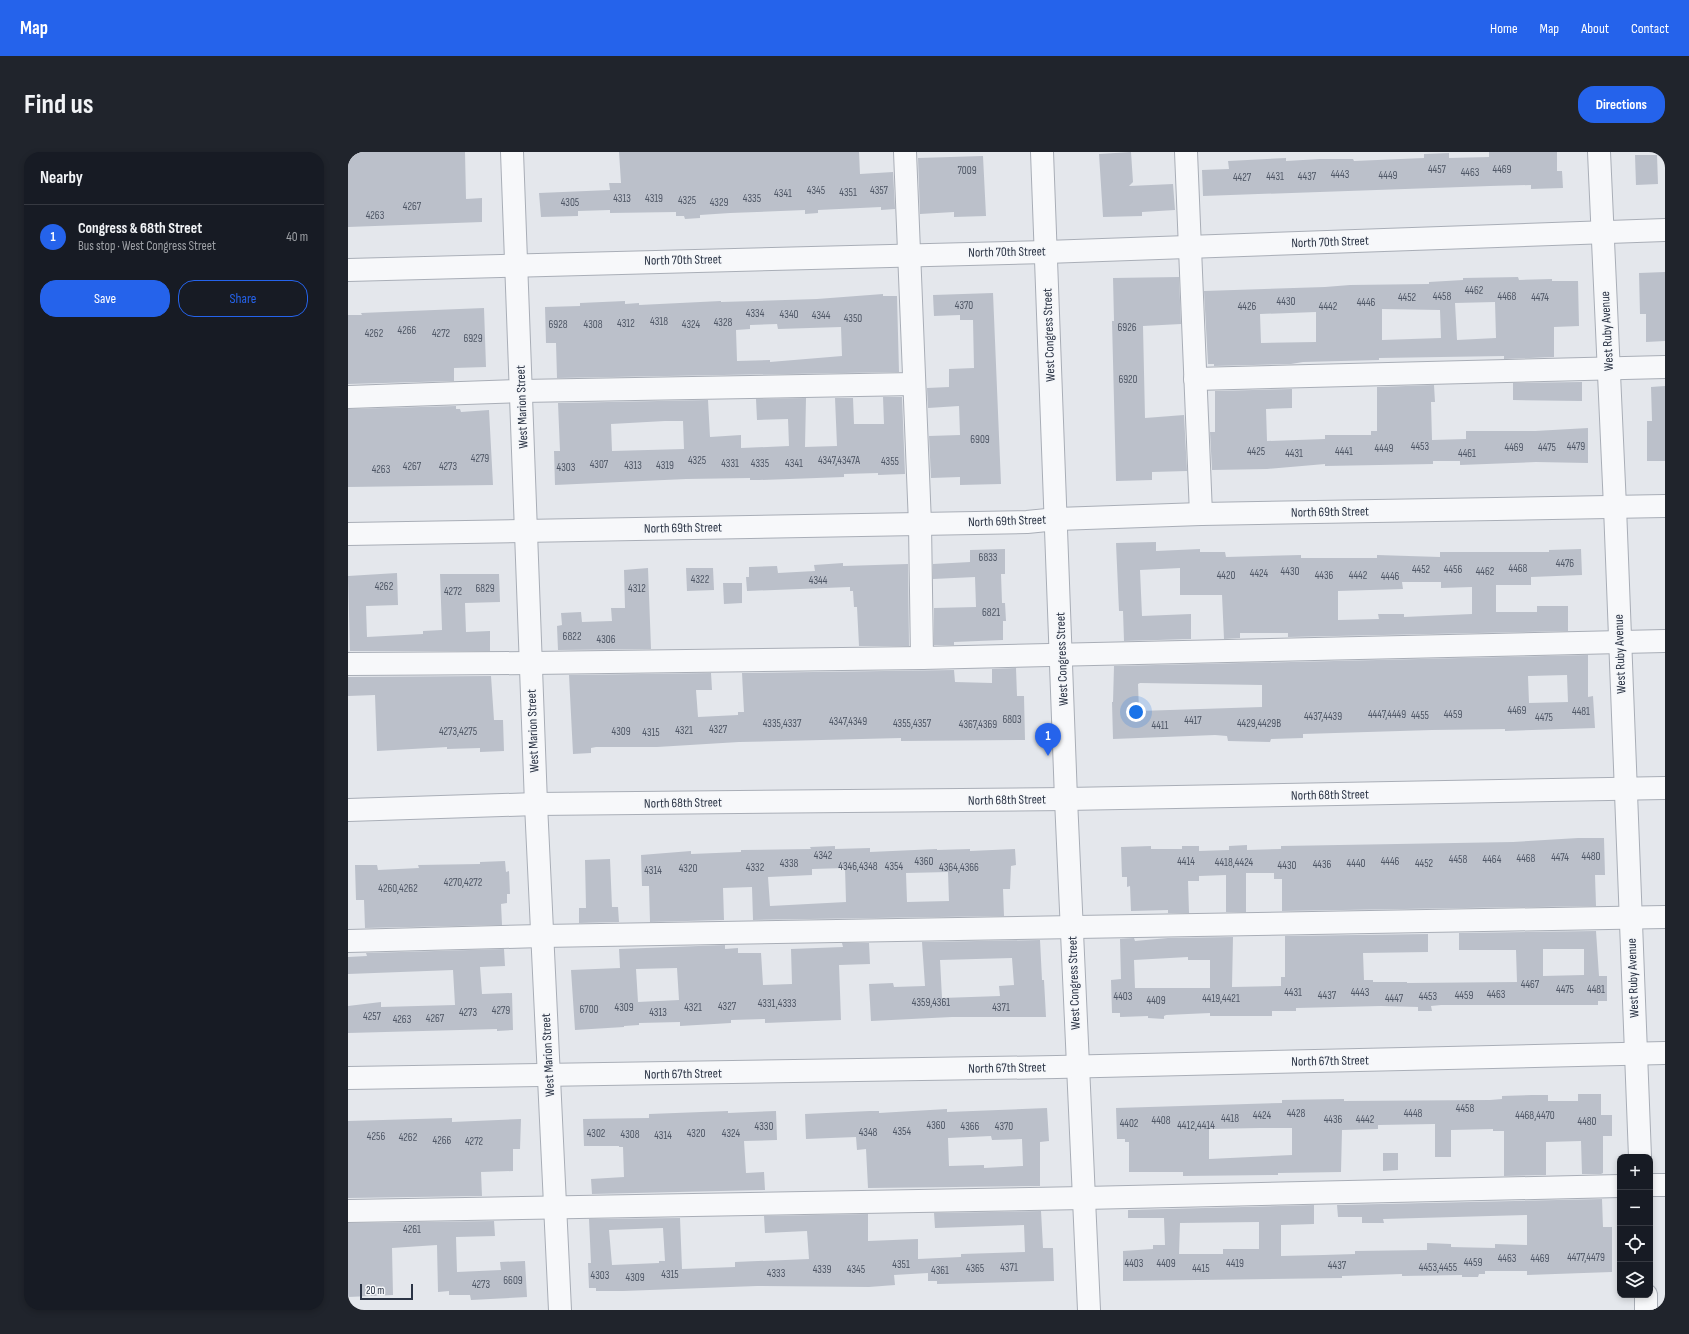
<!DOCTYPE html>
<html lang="en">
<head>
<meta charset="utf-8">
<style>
  :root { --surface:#171b24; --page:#20242c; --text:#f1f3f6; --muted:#9ea1a6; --line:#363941; --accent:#2563eb }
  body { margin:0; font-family:"Sofia Sans Condensed",sans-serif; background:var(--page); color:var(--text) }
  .controls { position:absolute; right:12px; bottom:12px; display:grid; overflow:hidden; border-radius:8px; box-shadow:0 2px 6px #0003 }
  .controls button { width:36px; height:36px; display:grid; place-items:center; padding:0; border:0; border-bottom:1px solid var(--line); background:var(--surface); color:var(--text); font:20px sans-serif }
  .scale { position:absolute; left:12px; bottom:10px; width:53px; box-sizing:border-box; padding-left:4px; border:2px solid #2b3445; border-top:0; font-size:11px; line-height:14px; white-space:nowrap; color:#2b3445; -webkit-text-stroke:3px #f4f6f9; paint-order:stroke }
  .you { position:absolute; left:788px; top:560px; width:14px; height:14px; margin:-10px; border:3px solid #fff; border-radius:50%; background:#1a73e8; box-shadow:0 0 0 6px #1a73e833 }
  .badge { display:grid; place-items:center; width:26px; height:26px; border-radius:50%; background:var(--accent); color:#fff; font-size:13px; font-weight:700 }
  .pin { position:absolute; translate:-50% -33px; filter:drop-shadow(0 1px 2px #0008) }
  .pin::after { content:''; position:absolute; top:21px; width:14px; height:12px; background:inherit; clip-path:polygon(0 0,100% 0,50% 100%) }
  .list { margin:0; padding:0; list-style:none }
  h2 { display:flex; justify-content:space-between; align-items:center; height:52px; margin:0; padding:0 16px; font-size:17px }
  h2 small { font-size:13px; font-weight:400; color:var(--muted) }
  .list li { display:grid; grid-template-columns:26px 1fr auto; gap:12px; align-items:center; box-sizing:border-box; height:64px; padding:0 16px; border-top:1px solid var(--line) }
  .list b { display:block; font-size:15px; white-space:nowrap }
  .list p { margin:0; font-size:13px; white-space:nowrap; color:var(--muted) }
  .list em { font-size:13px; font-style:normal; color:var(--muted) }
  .actions { display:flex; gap:8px; padding:12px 16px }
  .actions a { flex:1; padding:9px 0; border:1px solid var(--accent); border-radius:16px; text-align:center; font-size:14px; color:var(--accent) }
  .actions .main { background:var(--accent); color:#fff }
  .icon { flex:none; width:22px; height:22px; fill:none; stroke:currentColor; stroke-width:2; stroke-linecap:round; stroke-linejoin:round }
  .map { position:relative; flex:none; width:1317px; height:1158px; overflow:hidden; border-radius:16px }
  header { display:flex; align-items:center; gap:24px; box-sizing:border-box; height:56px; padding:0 20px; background:var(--accent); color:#fff }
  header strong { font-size:19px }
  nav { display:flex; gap:22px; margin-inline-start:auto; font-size:14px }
  .intro { display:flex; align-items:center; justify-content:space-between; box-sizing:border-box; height:96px; padding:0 24px }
  h1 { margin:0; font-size:28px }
  .button { padding:10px 18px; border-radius:16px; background:var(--accent); color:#fff; font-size:14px; font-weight:700 }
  main { display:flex; gap:24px; padding:0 24px }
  aside { flex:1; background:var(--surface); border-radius:16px; box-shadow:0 2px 6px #0003 }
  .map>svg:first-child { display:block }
  .building { fill:#bbc0ca; fill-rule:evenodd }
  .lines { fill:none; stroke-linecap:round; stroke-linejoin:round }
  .minor-casing { stroke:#a9aeb7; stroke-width:24 }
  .minor { stroke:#f7f8fa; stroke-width:22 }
  .labels { text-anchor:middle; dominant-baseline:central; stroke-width:3; stroke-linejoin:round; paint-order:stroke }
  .number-label { font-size:11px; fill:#4f5766 }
  .street-label { font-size:13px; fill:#2b3445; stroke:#f4f6f9 }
</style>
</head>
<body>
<header>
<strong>Map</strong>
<nav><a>Home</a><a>Map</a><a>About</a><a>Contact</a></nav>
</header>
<div class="intro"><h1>Find us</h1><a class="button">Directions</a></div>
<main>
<aside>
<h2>Nearby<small></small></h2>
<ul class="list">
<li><span class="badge">1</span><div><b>Congress &amp; 68th Street</b><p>Bus stop · West Congress Street</p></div><em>40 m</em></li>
</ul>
<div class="actions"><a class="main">Save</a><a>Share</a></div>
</aside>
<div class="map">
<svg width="1317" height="1158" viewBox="0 0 1317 1158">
  <rect width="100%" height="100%" fill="#e4e7ec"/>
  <!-- building -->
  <g class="building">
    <path d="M0 0H117L118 47 134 46V70L0 75Z"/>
    <path d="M271 0H511L512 22 545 20 547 57 533 58V55L470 58V61L457 62V58L382 61 352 63V66L337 67 336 64H328V60L262 61V58L230 59V64L193 65 191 41 262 38 261 31H273Z"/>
    <path d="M783 0 785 30 781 34 825 32 827 58 794 60V64L755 65 751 2Z"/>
    <path d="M1141 0H1209V19H1214L1215 36 1183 37V33L1142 34 855 44 854 18 881 17 880 9 938 6V9L972 7H1005L1006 9 1076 6V2L1101 1V6L1141 5Z"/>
    <path d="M1287 3H1309L1310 32 1288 33Z"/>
    <path d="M635 4 638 64 606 65V60L572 62 570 6Z"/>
    <path d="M1317 120V189L1298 190V162H1292L1291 121Z"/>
    <path d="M831 125 833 172 795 174 797 266 836 263 839 319 804 320V328L768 329 764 169H766L765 126Z"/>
    <path d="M1170 125 1171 128 1204 127V129H1230L1231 174 1206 175V205L1156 207V204L1031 206V208L955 210 943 212 866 214V212H860L856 139 977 135 1002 133 1081 132V130L1115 128V126ZM1147 150 1148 186 1109 188 1107 151ZM1034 157 1092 158 1093 186 1034 188ZM968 160V190L913 191 912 162Z"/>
    <path d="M645 141 653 332 612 333V325L583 326 581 284 612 283 611 254 580 256 579 236 601 235V217L626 216 625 168H612V163L586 164 585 143Z"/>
    <path d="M535 142V144H549L551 220 209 226 208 191H198L197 155 232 154V151L277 149V152L291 151V153L373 149V150L469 147ZM429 172 430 177 493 175 494 204 422 210V208L389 209 388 178 402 177V173Z"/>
    <path d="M136 156 138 215 106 216V229L0 232V163H14L13 161Z"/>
    <path d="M1234 230V249L1165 248V231Z"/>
    <path d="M1086 233 1087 250H1083L1084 288 1118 287V279H1187L1240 276V311L1188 310 1112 313V309H1085V312L977 314V312L919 317 864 318 862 280H867V239L944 237V256L918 257 919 289 977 287V283H1023V279H1029V235Z"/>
    <path d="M1317 234V309H1299V269H1304L1303 235Z"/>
    <path d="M535 245H554L557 322 530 323V321L496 322V325L411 328H402V326L338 327 207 333 206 299H212L210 251 360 248 362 285 393 283V296L441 294 440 267 409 268 408 247 458 246 457 295 489 294 487 246H505L506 272H536ZM317 269H335L336 297 264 299 263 272Z"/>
    <path d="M108 254V257H112L113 260 141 258 145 333 0 335V257Z"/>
    <path d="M808 390V399L852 397V400H877L878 405 953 403V406H1029V403L1092 405V400H1201V398L1233 397 1234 423 1183 425V433H1148V460H1189V454H1220V479L940 485V481H892V486L876 487 874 443H832V416L792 418 794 464 843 462V487L776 489 775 459H771L768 391ZM1054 430H1093V436L1124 435V462L1056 465V462H1030L1031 467 990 468V439L1055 437Z"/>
    <path d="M657 397V422H653L654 451H657L658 469H655V488L606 490V493H586V456L628 455 627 425 585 427V412L622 410V398Z"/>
    <path d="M495 411V414L560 412 561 494H511L509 455H506L505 439H502V435L399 439 398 425H401V415L429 414 430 421 467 419 466 413Z"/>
    <path d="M300 416 303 497 210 498 209 474 214 473 213 461 233 460 234 470 264 469 263 456H277L276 418Z"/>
    <path d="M338 416H365L366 438 339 439Z"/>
    <path d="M49 421 50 453 18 454 19 485 75 482V479L94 478 92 422H151L152 450 117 451 118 480 142 479V499H2L0 424Z"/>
    <path d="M375 431H394V451L376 452Z"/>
    <path d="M1240 503V545L1245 544 1247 576 1157 579V577L1084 578 955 582V586L923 587 922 590 880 589 879 584 867 583 765 587 764 550H765L766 514ZM1219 523 1220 550 1181 551 1180 524ZM792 531 914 533V555L791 559 790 532Z"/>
    <path d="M668 516 669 544H676L677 588 553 589V586L391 590 309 595H248L243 596V601L225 602 221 523 363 521 364 538H348L350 565 390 563V560H396L394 521 606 518 607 530 644 531V517Z"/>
    <path d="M143 524 146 568H155L156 599 132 600V596L99 597V595L29 599 27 543 0 544V525Z"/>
    <path d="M1230 686H1256L1257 723H1247L1248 754 934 759V727H926V721H898V760H878V723L851 724V729H840L841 761H820V758L783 759 782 734 779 735V725H774L773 695 803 694V697H834V694H851V699L881 698V694L899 693V698L933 697V694L1165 690Z"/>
    <path d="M487 694V697L522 696V700L589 697V698L622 697V699L667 697 668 713 663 714 662 737H655L656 764 405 768 404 735 375 736 376 768 302 770 301 734H294L293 703 343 699V702L393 700V698L463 697 462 695ZM497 716 498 750 422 754 420 725 464 723V717ZM600 720 601 749 559 750 558 721Z"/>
    <path d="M262 707 264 755H270L271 770 231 771V756H238L237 708Z"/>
    <path d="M157 709 158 720 161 719 162 742H159V751L153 752 154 773 17 776 16 748H8L7 713H29L30 718 71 716 70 713 132 712V710Z"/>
    <path d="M1248 779 1251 824H1259V849H1250V853H1093L1083 854 1084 859H1070V855L1033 854 948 856V859H924V864H862V861L818 863 816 864V867L800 866V864L772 865V861H764L763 828 773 827 772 787 786 786 787 789 820 786 885 785 884 835 933 834V825H937V784L1080 782V800L1015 801 1016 828H1025V830H1059V831L1169 830 1168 798H1111V781ZM1195 797H1236V823L1195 824ZM840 805V808H862V836H787L786 808Z"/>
    <path d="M692 788 694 828H696L698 865H604L523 869 521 832 545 831 546 835 577 834 574 790ZM664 806 666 833 651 834 652 844 594 846 592 808Z"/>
    <path d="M494 791H521L522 812 491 813 493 868 417 871V867L383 868V871L332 874V870L291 871V873L276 874V875L227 878 223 818 272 816 271 797 377 793V797L390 796V801H413L415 833 444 832 443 797 495 795ZM329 816 331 848 290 850 288 817Z"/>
    <path d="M156 797 157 814 132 815 134 842 164 841 165 878 149 879V877L0 881V854L33 850V855L107 853 105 818 0 822V805L19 804 18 801Z"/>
    <path d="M1230 942H1253V963H1264V984H1255V1021L1253 1022H1234L1233 989 1198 990V1023L1156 1024V979H1145V977L1103 978V1005H1087V972L1030 973V977L994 978 993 1020 930 1021V1023L835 1024V1020H781V990H777V987H769L768 956 934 951V948L996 947V949L1142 948 1154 947V944L1184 943H1200V949H1230ZM912 976H944V1003L861 1007V977Z"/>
    <path d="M699 956 701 989 692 990V1034L520 1036 518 997 509 998 508 985 458 987 457 962 522 959H531V961L599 957V960ZM643 984 644 988 674 987 675 1014 636 1016V1013L601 1014 600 986Z"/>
    <path d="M380 959V961L428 959 429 988 396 989 398 1021 416 1020 417 1038 244 1042 243 1027 276 1025 275 995H271V994H236L235 967 301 966V962Z"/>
    <path d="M104 966V970L173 967 172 997H165V1019L133 1020 134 1044 0 1046V969Z"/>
    <path d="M1035 1001H1050V1018L1035 1019Z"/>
    <path d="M1254 1047 1255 1075H1264V1120L1179 1123V1119H1137V1122H1131L1130 1125H1114V1123L1054 1124V1122L994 1124V1126L775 1129V1099L805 1097V1093H817L816 1066H780V1058L966 1053V1072L933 1073V1104L975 1103 1007 1102V1099L1079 1098V1091L1103 1092V1095L1147 1096V1092L1179 1093V1063L1035 1067 1036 1071H1014V1065H990L989 1053ZM911 1070V1097H875V1102H831L832 1071Z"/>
    <path d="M693 1059 695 1096H705L706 1129 589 1132V1129H580V1121L546 1123 547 1133 521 1135 409 1134 275 1139H248V1136H241L240 1111H243L241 1067 332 1066 334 1117 387 1115V1110L461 1107 459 1079 417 1081 416 1064 520 1062V1089L570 1087V1107L613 1105V1102L677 1100 676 1073 587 1076 586 1061ZM315 1076 317 1109H311V1111L264 1113 261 1078Z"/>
    <path d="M146 1069 147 1084 108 1085 109 1120 153 1118 152 1110 177 1109 179 1145 123 1148 122 1143H101V1139L90 1140 89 1093 44 1096 45 1143 0 1145V1071Z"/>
  </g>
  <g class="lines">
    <defs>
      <g id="minor">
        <path d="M164 0 188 652 212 1158"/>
        <path d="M557 0 572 372 574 506"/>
        <path d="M694 0 718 647 741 1158"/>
        <path d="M838 0 853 362"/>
        <path d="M1251 0 1267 355 1292 1005"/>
        <path d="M0 118 698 100 1317 78"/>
        <path d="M847 227 1317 215"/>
        <path d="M0 245 173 239 566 232"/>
        <path d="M0 382 679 370 709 367 853 362 1317 354"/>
        <path d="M0 512 183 511 574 506 1317 489"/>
        <path d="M0 658 188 652 718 647 1317 636"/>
        <path d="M0 789 194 784 1317 765"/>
        <path d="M0 926 709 915 1317 901"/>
        <path d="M1302 1033H1317"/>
        <path d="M0 1059 736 1046 1272 1034"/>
        <path d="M1298 1143V1158"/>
      </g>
    </defs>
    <!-- minor casing -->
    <use href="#minor" class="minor-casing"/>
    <!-- minor -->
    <use href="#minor" class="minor"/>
  </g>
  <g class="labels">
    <!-- number labels -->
    <g class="number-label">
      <text x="1089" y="17">4457</text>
      <text x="1154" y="17">4469</text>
      <text x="619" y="18">7009</text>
      <text x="1122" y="20">4463</text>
      <text x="992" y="22">4443</text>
      <text x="1040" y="23">4449</text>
      <text x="927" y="24">4431</text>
      <text x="959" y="24">4437</text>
      <text x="894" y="25">4427</text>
      <text x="468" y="38">4345</text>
      <text x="531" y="38">4357</text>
      <text x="500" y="40">4351</text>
      <text x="435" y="41">4341</text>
      <text x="274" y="46">4313</text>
      <text x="306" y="46">4319</text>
      <text x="404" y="46">4335</text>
      <text x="339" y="48">4325</text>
      <text x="222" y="50">4305</text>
      <text x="371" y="50">4329</text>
      <text x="64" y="54">4267</text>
      <text x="27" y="63">4263</text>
      <text x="1126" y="138">4462</text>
      <text x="1094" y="144">4458</text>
      <text x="1159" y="144">4468</text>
      <text x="1059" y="145">4452</text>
      <text x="1192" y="145">4474</text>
      <text x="938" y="149">4430</text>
      <text x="1018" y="150">4446</text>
      <text x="616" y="153">4370</text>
      <text x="899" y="154">4426</text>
      <text x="980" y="154">4442</text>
      <text x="407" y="161">4334</text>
      <text x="441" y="162">4340</text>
      <text x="473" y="163">4344</text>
      <text x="505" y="166">4350</text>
      <text x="311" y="169">4318</text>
      <text x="375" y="170">4328</text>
      <text x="278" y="171">4312</text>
      <text x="210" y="172">6928</text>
      <text x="245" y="172">4308</text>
      <text x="343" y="172">4324</text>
      <text x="779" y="175">6926</text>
      <text x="59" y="178">4266</text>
      <text x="26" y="181">4262</text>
      <text x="93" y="181">4272</text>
      <text x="125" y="186">6929</text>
      <text x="780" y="227">6920</text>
      <text x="632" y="287">6909</text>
      <text x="1072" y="294">4453</text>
      <text x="1228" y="294">4479</text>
      <text x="1166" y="295">4469</text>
      <text x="1199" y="295">4475</text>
      <text x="1036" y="296">4449</text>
      <text x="908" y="299">4425</text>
      <text x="996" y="299">4441</text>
      <text x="946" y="301">4431</text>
      <text x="1119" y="301">4461</text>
      <text x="132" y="306">4279</text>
      <text x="349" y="308">4325</text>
      <text x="491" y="308">4347,4347A</text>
      <text x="542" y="309">4355</text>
      <text x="382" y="311">4331</text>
      <text x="412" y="311">4335</text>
      <text x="446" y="311">4341</text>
      <text x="251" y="312">4307</text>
      <text x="285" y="313">4313</text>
      <text x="317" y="313">4319</text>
      <text x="64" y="314">4267</text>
      <text x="100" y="314">4273</text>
      <text x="218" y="315">4303</text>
      <text x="33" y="317">4263</text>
      <text x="640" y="405">6833</text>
      <text x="1217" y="411">4476</text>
      <text x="1170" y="416">4468</text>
      <text x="1073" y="417">4452</text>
      <text x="1105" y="417">4456</text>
      <text x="942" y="419">4430</text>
      <text x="1137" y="419">4462</text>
      <text x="911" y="421">4424</text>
      <text x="878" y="423">4420</text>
      <text x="976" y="423">4436</text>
      <text x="1010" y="423">4442</text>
      <text x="1042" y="424">4446</text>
      <text x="352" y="427">4322</text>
      <text x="470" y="428">4344</text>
      <text x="36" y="434">4262</text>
      <text x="137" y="436">6829</text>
      <text x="289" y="436">4312</text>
      <text x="105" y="439">4272</text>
      <text x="643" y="460">6821</text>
      <text x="224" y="484">6822</text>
      <text x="258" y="487">4306</text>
      <text x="1169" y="558">4469</text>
      <text x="1233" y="559">4481</text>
      <text x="1039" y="562">4447,4449</text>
      <text x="1105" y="562">4459</text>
      <text x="1072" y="563">4455</text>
      <text x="975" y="564">4437,4439</text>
      <text x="1196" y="565">4475</text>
      <text x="664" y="567">6803</text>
      <text x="845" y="568">4417</text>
      <text x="500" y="569">4347,4349</text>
      <text x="434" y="571">4335,4337</text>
      <text x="564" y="571">4355,4357</text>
      <text x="911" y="571">4429,4429B</text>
      <text x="630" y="572">4367,4369</text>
      <text x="812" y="573">4411</text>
      <text x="370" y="577">4327</text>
      <text x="336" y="578">4321</text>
      <text x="110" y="579">4273,4275</text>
      <text x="273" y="579">4309</text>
      <text x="303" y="580">4315</text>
      <text x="475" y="703">4342</text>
      <text x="1243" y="704">4480</text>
      <text x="1212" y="705">4474</text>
      <text x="1178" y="706">4468</text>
      <text x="1110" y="707">4458</text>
      <text x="1144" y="707">4464</text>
      <text x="576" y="709">4360</text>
      <text x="838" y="709">4414</text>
      <text x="1042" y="709">4446</text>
      <text x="886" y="710">4418,4424</text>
      <text x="441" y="711">4338</text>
      <text x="1008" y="711">4440</text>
      <text x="1076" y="711">4452</text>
      <text x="974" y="712">4436</text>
      <text x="939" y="713">4430</text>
      <text x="510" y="714">4346,4348</text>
      <text x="546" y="714">4354</text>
      <text x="407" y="715">4332</text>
      <text x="611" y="715">4364,4366</text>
      <text x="340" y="716">4320</text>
      <text x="305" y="718">4314</text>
      <text x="115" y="730">4270,4272</text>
      <text x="50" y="736">4260,4262</text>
      <text x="1182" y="832">4467</text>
      <text x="1217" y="837">4475</text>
      <text x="1248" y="837">4481</text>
      <text x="945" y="840">4431</text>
      <text x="1012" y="840">4443</text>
      <text x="1148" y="842">4463</text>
      <text x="979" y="843">4437</text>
      <text x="1116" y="843">4459</text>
      <text x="775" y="844">4403</text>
      <text x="1080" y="844">4453</text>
      <text x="873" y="846">4419,4421</text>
      <text x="1046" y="846">4447</text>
      <text x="808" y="848">4409</text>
      <text x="583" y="850">4359,4361</text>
      <text x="429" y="851">4331,4333</text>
      <text x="379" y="854">4327</text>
      <text x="276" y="855">4309</text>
      <text x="345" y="855">4321</text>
      <text x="653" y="855">4371</text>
      <text x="241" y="857">6700</text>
      <text x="153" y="858">4279</text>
      <text x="120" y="860">4273</text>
      <text x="310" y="860">4313</text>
      <text x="24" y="864">4257</text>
      <text x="87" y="866">4267</text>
      <text x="54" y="867">4263</text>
      <text x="1117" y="956">4458</text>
      <text x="948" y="961">4428</text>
      <text x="1065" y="961">4448</text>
      <text x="914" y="963">4424</text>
      <text x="1187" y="963">4468,4470</text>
      <text x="882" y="966">4418</text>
      <text x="985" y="967">4436</text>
      <text x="1017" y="967">4442</text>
      <text x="813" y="968">4408</text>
      <text x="1239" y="969">4480</text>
      <text x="781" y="971">4402</text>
      <text x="588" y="973">4360</text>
      <text x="848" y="973">4412,4414</text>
      <text x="416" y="974">4330</text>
      <text x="622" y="974">4366</text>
      <text x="656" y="974">4370</text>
      <text x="554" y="979">4354</text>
      <text x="520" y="980">4348</text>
      <text x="248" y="981">4302</text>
      <text x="348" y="981">4320</text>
      <text x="383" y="981">4324</text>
      <text x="282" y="982">4308</text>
      <text x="315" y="983">4314</text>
      <text x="28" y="984">4256</text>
      <text x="60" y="985">4262</text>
      <text x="94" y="988">4266</text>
      <text x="126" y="989">4272</text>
      <text x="64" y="1077">4261</text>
      <text x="1238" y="1105">4477,4479</text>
      <text x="1159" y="1106">4463</text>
      <text x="1192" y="1106">4469</text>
      <text x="1125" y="1110">4459</text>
      <text x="786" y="1111">4403</text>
      <text x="818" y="1111">4409</text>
      <text x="887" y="1111">4419</text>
      <text x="553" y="1112">4351</text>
      <text x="989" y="1113">4437</text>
      <text x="661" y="1115">4371</text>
      <text x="1090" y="1115">4453,4455</text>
      <text x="627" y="1116">4365</text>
      <text x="853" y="1116">4415</text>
      <text x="474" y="1117">4339</text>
      <text x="508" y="1117">4345</text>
      <text x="592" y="1118">4361</text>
      <text x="428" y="1121">4333</text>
      <text x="322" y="1122">4315</text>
      <text x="252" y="1123">4303</text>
      <text x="287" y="1125">4309</text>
      <text x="165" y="1128">6609</text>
      <text x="133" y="1132">4273</text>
    </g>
    <!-- street labels -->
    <g class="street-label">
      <text transform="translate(982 90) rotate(-2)">North 70th Street</text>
      <text transform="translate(659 100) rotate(-1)">North 70th Street</text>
      <text transform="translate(335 108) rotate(-1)">North 70th Street</text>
      <text transform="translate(1259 179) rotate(-93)">West Ruby Avenue</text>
      <text transform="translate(701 183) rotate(-92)">West Congress Street</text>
      <text transform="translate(174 255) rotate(-92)">West Marion Street</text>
      <text transform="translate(982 360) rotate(-1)">North 69th Street</text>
      <text transform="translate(659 369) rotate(-2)">North 69th Street</text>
      <text transform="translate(335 376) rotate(-1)">North 69th Street</text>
      <text transform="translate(1272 502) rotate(-92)">West Ruby Avenue</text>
      <text transform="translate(714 507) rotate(-92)">West Congress Street</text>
      <text transform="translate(185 579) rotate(-92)">West Marion Street</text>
      <text transform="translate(982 643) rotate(-1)">North 68th Street</text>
      <text transform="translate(659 648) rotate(-1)">North 68th Street</text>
      <text transform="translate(335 651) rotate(-1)">North 68th Street</text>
      <text transform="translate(1285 826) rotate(-92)">West Ruby Avenue</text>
      <text transform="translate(726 831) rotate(-92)">West Congress Street</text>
      <text transform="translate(200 903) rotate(-93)">West Marion Street</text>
      <text transform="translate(982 909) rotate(-1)">North 67th Street</text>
      <text transform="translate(659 916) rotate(-1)">North 67th Street</text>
      <text transform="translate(335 922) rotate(-1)">North 67th Street</text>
    </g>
  </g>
</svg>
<div class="controls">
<button>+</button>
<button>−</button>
<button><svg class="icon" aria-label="locate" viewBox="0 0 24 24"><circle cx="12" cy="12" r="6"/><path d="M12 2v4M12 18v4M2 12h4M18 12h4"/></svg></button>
<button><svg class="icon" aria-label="layers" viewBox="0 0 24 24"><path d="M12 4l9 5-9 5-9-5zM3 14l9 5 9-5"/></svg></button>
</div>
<div class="scale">20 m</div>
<div class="you"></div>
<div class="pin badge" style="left:700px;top:604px">1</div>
</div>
</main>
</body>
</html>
